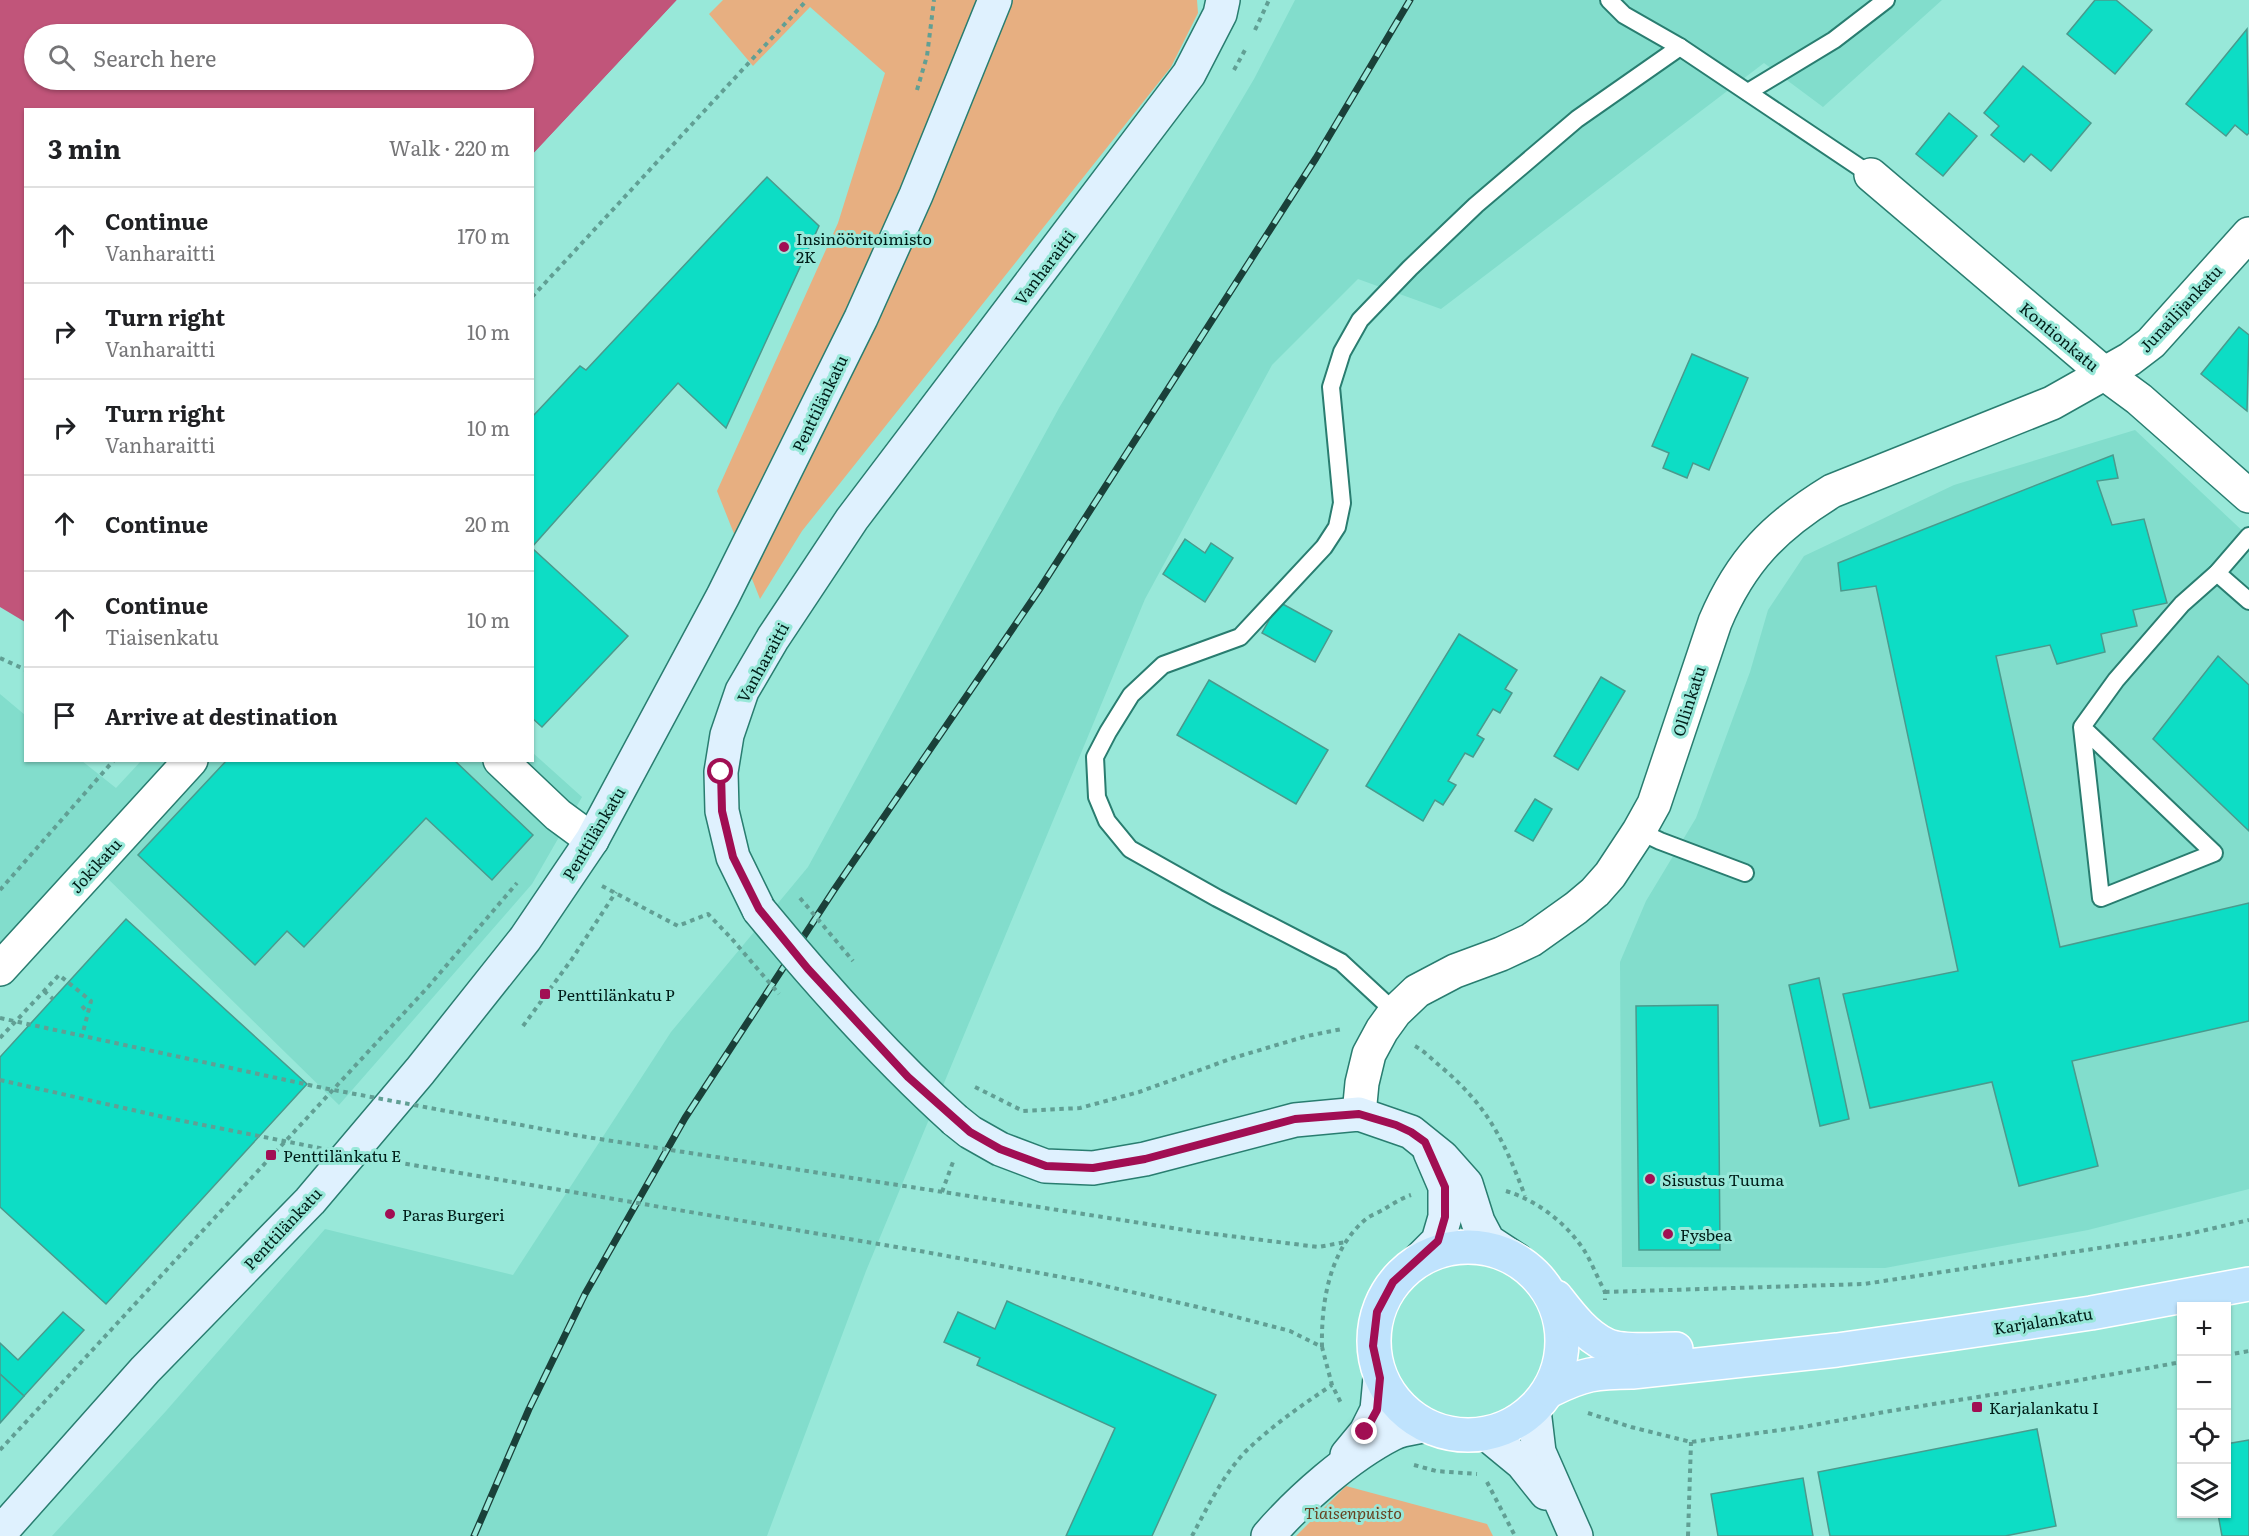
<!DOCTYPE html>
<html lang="en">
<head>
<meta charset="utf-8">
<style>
  :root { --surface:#fff; --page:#f6f6f6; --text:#202124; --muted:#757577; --line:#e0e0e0 }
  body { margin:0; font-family:Literata,serif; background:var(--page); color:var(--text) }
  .controls { position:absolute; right:18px; bottom:18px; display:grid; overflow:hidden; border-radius:0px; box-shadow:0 2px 4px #0004 }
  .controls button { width:54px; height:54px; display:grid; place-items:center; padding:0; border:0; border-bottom:2px solid var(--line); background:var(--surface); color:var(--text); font:30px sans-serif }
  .stop { position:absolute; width:18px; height:18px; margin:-14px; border:4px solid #a10e53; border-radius:50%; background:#fff }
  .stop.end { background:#a10e53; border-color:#fff; box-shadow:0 2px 6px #0008 }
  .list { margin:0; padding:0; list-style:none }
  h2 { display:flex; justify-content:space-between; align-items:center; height:78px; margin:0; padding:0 24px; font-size:26px }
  h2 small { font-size:20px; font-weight:400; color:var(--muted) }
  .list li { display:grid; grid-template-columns:39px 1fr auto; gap:18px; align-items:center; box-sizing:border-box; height:96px; padding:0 24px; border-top:2px solid var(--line) }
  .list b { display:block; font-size:22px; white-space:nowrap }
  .list p { margin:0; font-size:20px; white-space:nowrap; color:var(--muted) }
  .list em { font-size:20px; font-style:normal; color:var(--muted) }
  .icon { flex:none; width:33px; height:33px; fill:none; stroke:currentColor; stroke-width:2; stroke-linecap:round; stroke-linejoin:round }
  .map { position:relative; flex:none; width:2249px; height:1536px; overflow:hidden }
  .search { position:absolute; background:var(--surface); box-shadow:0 2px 4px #0004; left:24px; top:24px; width:510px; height:66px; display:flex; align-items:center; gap:15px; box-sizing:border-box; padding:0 21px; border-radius:33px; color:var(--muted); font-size:22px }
  .panel { position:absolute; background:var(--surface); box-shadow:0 2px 4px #0004; left:24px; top:108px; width:510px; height:654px; border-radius:0px }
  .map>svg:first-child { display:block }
  .built { fill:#82ddcc }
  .green { fill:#e7af81 }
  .water { fill:#c1557a; fill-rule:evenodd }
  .pier { fill:#98e8d9 }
  .building { fill:#0dddc5; stroke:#4a9a8d; stroke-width:1.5 }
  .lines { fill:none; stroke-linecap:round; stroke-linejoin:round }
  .lane-casing { stroke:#297d70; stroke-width:20 }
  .street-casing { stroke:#297d70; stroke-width:36 }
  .secondary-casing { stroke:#297d70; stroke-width:36 }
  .primary-casing { stroke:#fff; stroke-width:36 }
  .path { stroke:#619f94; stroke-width:4; stroke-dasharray:4.5 4.5; stroke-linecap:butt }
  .lane { stroke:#fff; stroke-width:16 }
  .street { stroke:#fff; stroke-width:33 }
  .secondary { stroke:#dff1fe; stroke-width:33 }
  .primary { stroke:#bfe3fd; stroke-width:33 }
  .rail-casing { stroke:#1a4039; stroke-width:7 }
  .rail { stroke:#98e8d9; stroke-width:4.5; stroke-dasharray:14; stroke-linecap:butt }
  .secondary-bridge-casing { stroke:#297d70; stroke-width:36; stroke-linecap:butt }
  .path-bridge { stroke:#619f94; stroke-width:4; stroke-dasharray:4.5 4.5; stroke-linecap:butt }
  .secondary-bridge { stroke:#dff1fe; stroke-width:33 }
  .route { stroke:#a10e53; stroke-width:8 }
  .poi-dot { fill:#a10e53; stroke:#98e8d9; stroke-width:2 }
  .labels { text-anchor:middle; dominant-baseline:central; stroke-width:6; stroke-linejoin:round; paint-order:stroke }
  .poi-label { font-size:16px; fill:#001e19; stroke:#98e8d9; text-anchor:start }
  .street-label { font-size:16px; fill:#001e19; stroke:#98e8d9 }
  .park-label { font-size:16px; font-style:italic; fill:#674221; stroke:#98e8d9 }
</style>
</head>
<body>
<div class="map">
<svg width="2249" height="1536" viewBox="0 0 2249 1536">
  <rect width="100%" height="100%" fill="#98e8d9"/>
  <!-- built -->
  <g class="built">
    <path d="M1295 0H1942L1823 107 1764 63 1441 309 1358 279 1272 365 1145 599 866 1271 767 1536H52L166 1411 325 1229 513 1275 671 1032 808 867 1059 408 1254 79Z"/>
    <path d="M2135 430 2249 537V1189L2088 1230 1885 1268 1622 1267 1620 962 1646 901 1696 818 1750 672 1768 610 1804 556 1954 485Z"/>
    <path d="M0 694 25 715 26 760 82 761 116 788 141 761 532 760 533 753 582 797 532 884 339 1105 102 873 0 985Z"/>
  </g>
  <!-- green -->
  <g class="green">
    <path d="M723 0H1197L1198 13 1171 67 802 531 760 599 717 491 838 223 885 73 810 7 753 66 709 14Z"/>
    <path d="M1346 1486 1487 1524 1493 1536H1296Z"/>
  </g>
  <!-- water -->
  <path class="water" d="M0 0H677L533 154 532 110H26L25 622 0 607ZM34 34H524V80H34Z"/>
  <!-- pier -->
  <path class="pier" d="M677 0H680L679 2 532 157 533 154Z"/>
  <!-- building -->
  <g class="building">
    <path d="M2095 0H2116L2152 30 2115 74 2067 34Z"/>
    <path d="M2247 29 2249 133 2247 135 2235 125 2226 136 2186 104Z"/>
    <path d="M2023 66 2091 123 2051 171 2031 154 2024 162 1991 135 1999 126 1984 113Z"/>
    <path d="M1949 113 1977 136 1943 176 1916 154Z"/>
    <path d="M767 177 819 226 726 428 678 383 532 547V417L580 366 586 370Z"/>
    <path d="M2239 327 2249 335 2247 411 2201 374Z"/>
    <path d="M1692 354 1748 378 1709 470 1693 463 1687 478 1663 468 1669 453 1652 446Z"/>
    <path d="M2113 455 2118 478 2097 481 2112 525 2144 519 2167 603 2133 610 2137 626 2101 634 2105 652 2057 664 2050 645 1996 656 2060 947 2249 903V1021L2072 1061 2098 1166 2019 1186 1992 1082 1870 1108 1843 994 1958 971 1876 586 1841 591 1838 563Z"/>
    <path d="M1185 539 1205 553 1211 543 1233 558 1205 602 1163 574Z"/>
    <path d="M532 548 628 636 542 727 532 718Z"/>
    <path d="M1279 602 1332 631 1315 662 1262 633Z"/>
    <path d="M1459 634 1517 670 1505 689 1512 693 1500 713 1493 709 1477 735 1484 739 1473 757 1465 753 1448 781 1456 785 1443 805 1435 800 1423 821 1366 786Z"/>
    <path d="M2218 656 2249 685V831L2153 739Z"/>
    <path d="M1601 677 1625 691 1578 770 1554 756Z"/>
    <path d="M1209 680 1328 750 1296 804 1177 735Z"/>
    <path d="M227 760H454L533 835 492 880 426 818 304 947 287 931 255 965 138 855Z"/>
    <path d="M1535 799 1552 809 1533 841 1515 831Z"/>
    <path d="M126 919 307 1084 106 1304 0 1207V1057Z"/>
    <path d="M1819 978 1849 1119 1820 1126 1789 985Z"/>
    <path d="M1718 1005 1720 1250H1639L1636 1006Z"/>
    <path d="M1007 1301 1216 1395 1152 1536H1066L1115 1428 977 1365 980 1358 944 1342 958 1312 995 1329Z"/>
    <path d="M63 1312 84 1330 24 1396 0 1374V1343L18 1360Z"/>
    <path d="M0 1374 24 1396 0 1423Z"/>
    <path d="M2037 1429 2056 1526 2005 1536H1830L1818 1472Z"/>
    <path d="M2249 1440V1536H2222L2218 1514H2226V1444Z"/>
    <path d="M1803 1478 1813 1536H1718L1711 1494Z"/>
  </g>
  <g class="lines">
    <defs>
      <g id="lane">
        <path d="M1609 0 1624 15 1680 47 1871 175"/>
        <path d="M1748 92 1834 40 1886 0"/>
        <path d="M2217 573 2249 601"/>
        <path d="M2082 727 2214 853 2101 898 2082 727 2116 680 2182 604 2217 573 2249 536"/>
        <path d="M1639 831 1660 841 1745 873"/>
        <path d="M1395 1012 1341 962 1217 898 1130 849 1107 821 1097 797 1095 757 1108 732 1131 695 1163 665 1240 637 1324 547 1337 527 1342 503 1331 387 1342 352 1360 320 1410 268 1476 205 1577 119 1680 47"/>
      </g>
      <g id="street">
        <path d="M1871 175 2105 374 2139 399 2249 496"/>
        <path d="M500 760 558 815 592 840"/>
        <path d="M0 969 191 760"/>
        <path d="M1359 1114 1362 1083 1369 1054 1382 1030 1395 1012 1417 991 1455 971 1501 954 1531 940 1576 908 1595 892 1610 875 1639 831 1654 804 1715 622C1741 560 1775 526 1832 491L2052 403 2130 359 2151 343 2249 234"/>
      </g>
      <g id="secondary">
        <path d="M759 910 733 857 722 811 721 772 727 735 742 691 773 638 852 519 1189 74 1220 14 1223 0"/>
        <path d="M955 1120 970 1132 1000 1149 1045 1166 1093 1168 1145 1159 1295 1120 1359 1114 1411 1132 1442 1157 1466 1184 1478 1222 1488 1241 1517 1260"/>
        <path d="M1419 1260 1438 1241 1445 1217V1187L1430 1152"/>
        <path d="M1534 1410 1539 1452 1576 1536"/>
        <path d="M1488 1435 1522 1463 1546 1493"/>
        <path d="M1347 1455 1366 1432 1377 1410 1380 1378"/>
        <path d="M0 1533 145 1370 310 1201 420 1071 525 939 592 840 723 596 861 318 916 195 995 0"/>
        <path d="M1268 1536C1300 1499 1349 1456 1392 1434 1401 1429 1414 1428 1423 1426"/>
      </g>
      <g id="primary">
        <circle cx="1468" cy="1341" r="94"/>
        <path d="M1556 1297C1570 1315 1585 1335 1606 1345 1623 1353 1657 1349 1676 1349"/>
        <path d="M1551 1390C1583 1374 1596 1372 1632 1372L1837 1350 1943 1335 2091 1313 2249 1284"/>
      </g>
    </defs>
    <!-- lane casing -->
    <use href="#lane" class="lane-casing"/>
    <!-- street casing -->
    <use href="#street" class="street-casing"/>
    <!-- secondary casing -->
    <use href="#secondary" class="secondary-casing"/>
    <!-- primary casing -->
    <use href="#primary" class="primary-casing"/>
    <!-- path -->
    <g class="path">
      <path d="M1255 30 1269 0"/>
      <path d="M1234 70 1245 50"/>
      <path d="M917 90 927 56 934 0"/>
      <path d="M532 297 807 0"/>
      <path d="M0 658 26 670"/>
      <path d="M602 886 678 926 708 914 732 939"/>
      <path d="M0 890 114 760"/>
      <path d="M44 991 53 999"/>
      <path d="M82 1006 88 1013"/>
      <path d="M523 1026 572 959 616 892"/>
      <path d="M0 1038 59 975 91 1001 82 1036"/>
      <path d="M1415 1046C1424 1051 1432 1059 1440 1066 1487 1105 1504 1140 1525 1196"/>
      <path d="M975 1087 1023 1111 1080 1108 1139 1092 1233 1058 1307 1036 1342 1029"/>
      <path d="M1506 1191C1538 1201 1566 1223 1584 1250 1592 1263 1598 1279 1605 1292V1300"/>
      <path d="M942 1192 953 1162"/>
      <path d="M956 1194 1198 1232 1318 1247 1346 1242"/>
      <path d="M920 1251 1083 1281 1198 1307 1290 1331 1322 1347 1332 1385 1341 1403"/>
      <path d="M1605 1292 1864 1284 2184 1235 2249 1220"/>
      <path d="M1322 1347C1321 1303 1329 1250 1366 1219 1371 1215 1380 1212 1386 1208 1394 1203 1402 1198 1411 1195"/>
      <path d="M2226 1355 2249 1351"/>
      <path d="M1588 1413 1631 1427 1691 1442 1803 1427 1890 1411 2034 1388 2182 1362"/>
      <path d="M0 1450 428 987 517 883"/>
      <path d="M1414 1465 1436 1471 1477 1474"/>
      <path d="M1487 1482 1515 1536"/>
      <path d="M1192 1536C1207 1508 1224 1473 1247 1450 1273 1425 1302 1405 1332 1385"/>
      <path d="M1688 1536 1691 1442"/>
    </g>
    <!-- lane -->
    <use href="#lane" class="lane"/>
    <!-- street -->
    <use href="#street" class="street"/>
    <!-- secondary -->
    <use href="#secondary" class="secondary"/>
    <!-- primary -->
    <use href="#primary" class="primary"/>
    <defs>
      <path id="rail" d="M474 1536 529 1409 585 1294 685 1118 834 890 1039 590 1316 158 1410 0"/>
    </defs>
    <!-- rail casing -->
    <use href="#rail" class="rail-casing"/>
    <!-- rail -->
    <use href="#rail" class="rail"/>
    <defs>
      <path id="secondary-bridge" d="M759 910C820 984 883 1055 955 1120"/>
    </defs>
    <!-- secondary-bridge casing -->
    <use href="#secondary-bridge" class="secondary-bridge-casing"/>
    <!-- path-bridge -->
    <g class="path-bridge">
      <path d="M800 898 853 961"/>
      <path d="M732 939 779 994"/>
      <path d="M0 1018 323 1088 580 1136 956 1194"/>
      <path d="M0 1080 168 1118 360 1156 920 1251"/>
    </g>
    <!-- secondary-bridge -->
    <use href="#secondary-bridge" class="secondary-bridge"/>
  </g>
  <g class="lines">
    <!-- route -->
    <path class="route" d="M721 772 722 811 733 857 759 909 808 969 908 1077 970 1132 1000 1149 1046 1166 1093 1168 1145 1159 1295 1119 1359 1114 1396 1125 1411 1132 1425 1142 1445 1187V1217L1438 1241 1393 1282 1377 1312 1373 1346 1380 1378 1377 1410 1365 1432"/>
  </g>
  <!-- markers -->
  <g class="poi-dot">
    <circle cx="784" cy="247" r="6"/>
    <rect x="539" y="988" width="12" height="12" rx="3"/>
    <rect x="265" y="1149" width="12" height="12" rx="3"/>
    <circle cx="1650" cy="1179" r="6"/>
    <circle cx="390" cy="1214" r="6"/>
    <circle cx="1668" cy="1234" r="6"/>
    <rect x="1971" y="1401" width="12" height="12" rx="3"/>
  </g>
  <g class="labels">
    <!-- poi labels -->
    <g class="poi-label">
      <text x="796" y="238">Insinööritoimisto<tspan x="796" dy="18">2K</tspan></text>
      <text x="557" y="994">Penttilänkatu P</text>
      <text x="283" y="1155">Penttilänkatu E</text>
      <text x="1662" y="1179">Sisustus Tuuma</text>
      <text x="402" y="1214">Paras Burgeri</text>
      <text x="1680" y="1234">Fysbea</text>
      <text x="1989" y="1407">Karjalankatu I</text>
    </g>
    <!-- street labels -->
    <g class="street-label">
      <text transform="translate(1044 267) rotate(-53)">Vanharaitti</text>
      <text transform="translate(2180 308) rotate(-47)">Junailijankatu</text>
      <text transform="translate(2060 336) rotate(40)">Kontionkatu</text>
      <text transform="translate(819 403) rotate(-64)">Penttilänkatu</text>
      <text transform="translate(762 662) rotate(-61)">Vanharaitti</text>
      <text transform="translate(1688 701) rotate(-72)">Ollinkatu</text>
      <text transform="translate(593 833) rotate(-59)">Penttilänkatu</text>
      <text transform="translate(95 865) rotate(-48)">Jokikatu</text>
      <text transform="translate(282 1228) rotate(-47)">Penttilänkatu</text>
      <text transform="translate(2043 1320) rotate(-9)">Karjalankatu</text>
    </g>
    <!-- park labels -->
    <g class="park-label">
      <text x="1353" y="1512">Tiaisenpuisto</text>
    </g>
  </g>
</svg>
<div class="controls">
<button>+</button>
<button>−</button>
<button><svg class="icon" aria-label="locate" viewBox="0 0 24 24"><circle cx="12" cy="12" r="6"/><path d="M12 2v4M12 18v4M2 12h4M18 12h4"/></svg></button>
<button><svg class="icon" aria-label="layers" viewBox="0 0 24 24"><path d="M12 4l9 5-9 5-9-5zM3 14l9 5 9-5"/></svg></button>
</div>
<div class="stop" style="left:721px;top:772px"></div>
<div class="stop end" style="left:1365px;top:1432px"></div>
<div class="search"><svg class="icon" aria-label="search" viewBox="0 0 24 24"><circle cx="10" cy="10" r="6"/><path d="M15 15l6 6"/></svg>Search here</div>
<section class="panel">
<h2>3 min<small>Walk · 220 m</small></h2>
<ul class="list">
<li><svg class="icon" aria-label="ahead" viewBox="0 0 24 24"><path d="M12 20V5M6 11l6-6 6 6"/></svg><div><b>Continue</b><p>Vanharaitti</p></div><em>170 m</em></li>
<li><svg class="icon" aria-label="right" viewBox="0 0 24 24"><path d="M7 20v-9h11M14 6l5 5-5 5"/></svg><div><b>Turn right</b><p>Vanharaitti</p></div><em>10 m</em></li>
<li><svg class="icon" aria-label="right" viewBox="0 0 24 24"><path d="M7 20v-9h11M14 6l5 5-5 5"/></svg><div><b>Turn right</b><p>Vanharaitti</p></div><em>10 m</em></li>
<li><svg class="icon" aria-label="ahead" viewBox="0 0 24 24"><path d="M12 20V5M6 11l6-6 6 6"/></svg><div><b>Continue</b></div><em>20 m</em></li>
<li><svg class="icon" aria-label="ahead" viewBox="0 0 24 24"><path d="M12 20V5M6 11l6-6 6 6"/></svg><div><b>Continue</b><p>Tiaisenkatu</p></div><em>10 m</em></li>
<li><svg class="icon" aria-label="arrive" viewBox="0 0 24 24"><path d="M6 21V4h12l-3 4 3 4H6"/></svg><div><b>Arrive at destination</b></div></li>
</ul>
</section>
</div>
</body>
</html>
